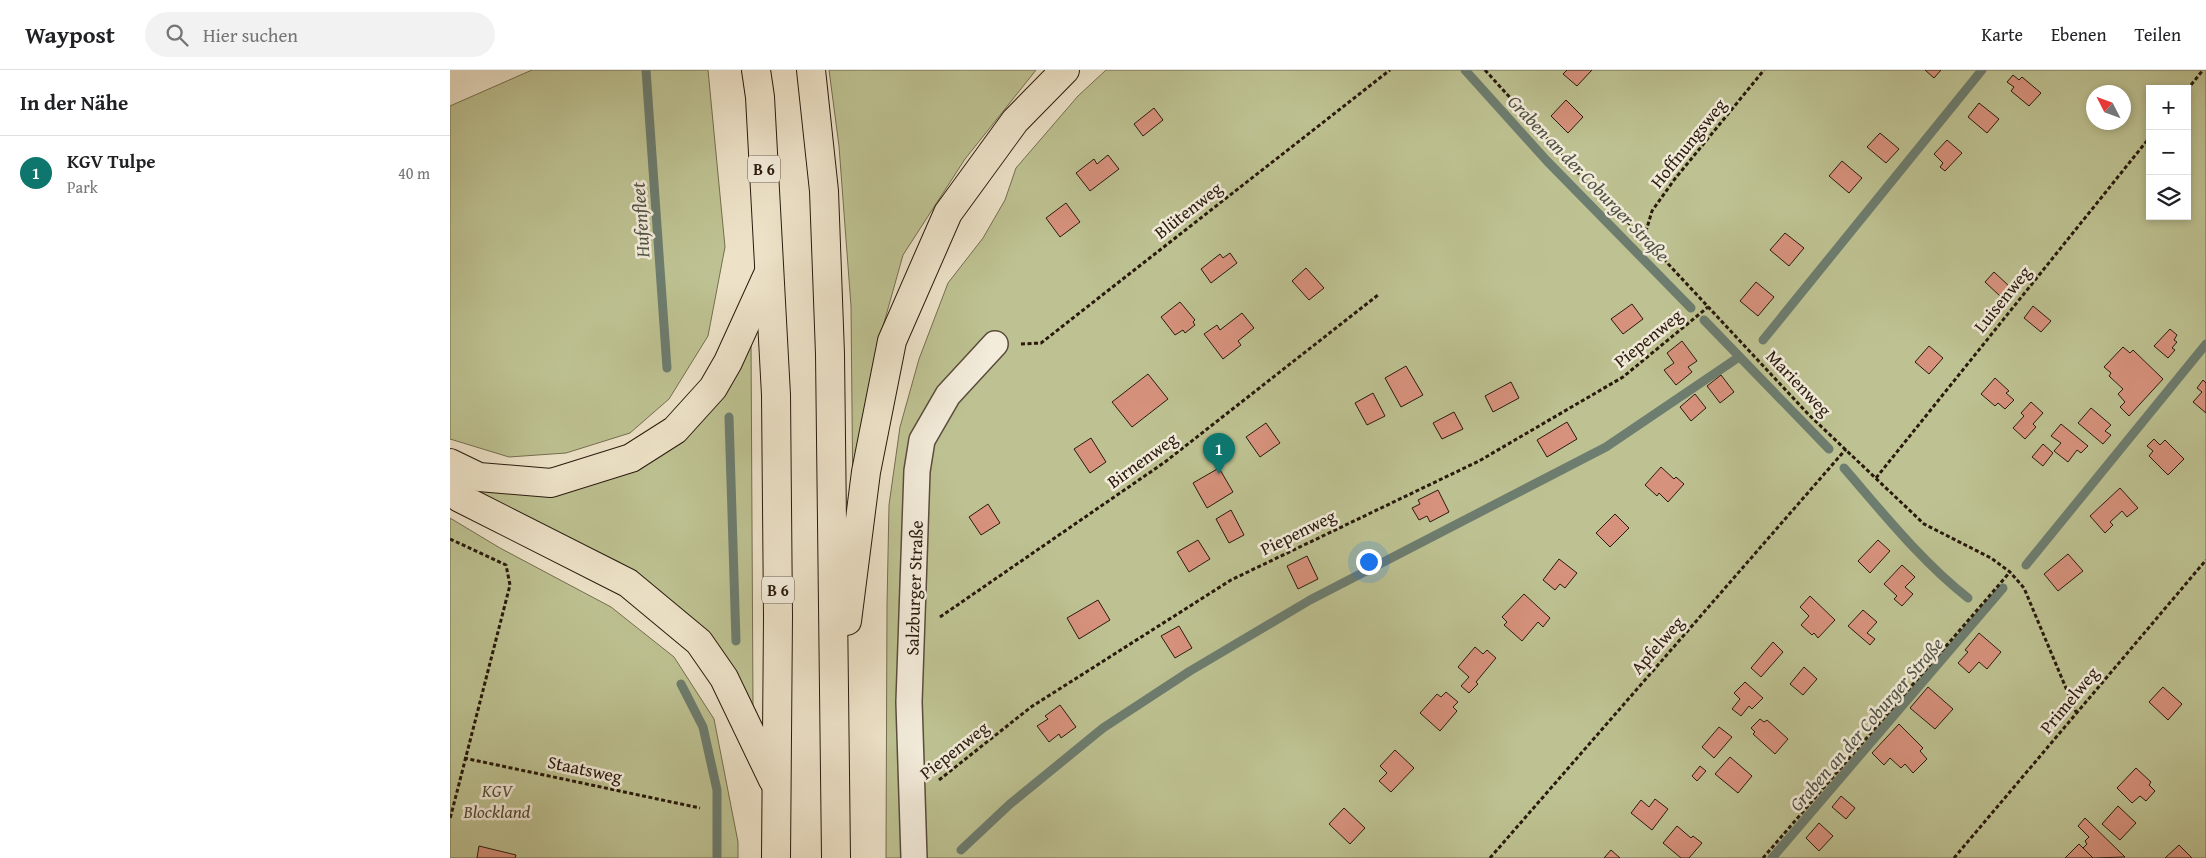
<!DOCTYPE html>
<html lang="de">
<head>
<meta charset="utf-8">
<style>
  :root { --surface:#fff; --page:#f2f2f2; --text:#202124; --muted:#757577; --line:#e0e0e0; --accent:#0f766e }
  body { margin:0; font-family:"Gentium Book Plus",serif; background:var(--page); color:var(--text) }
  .controls { position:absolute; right:15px; top:15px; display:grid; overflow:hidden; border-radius:0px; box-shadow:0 2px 8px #0003 }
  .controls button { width:45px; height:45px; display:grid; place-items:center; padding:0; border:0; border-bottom:1px solid var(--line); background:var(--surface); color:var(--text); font:25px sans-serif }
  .compass { position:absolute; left:1636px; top:15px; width:45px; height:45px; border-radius:50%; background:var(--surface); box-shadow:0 2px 8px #0003; rotate:312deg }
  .you { position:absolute; left:918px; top:491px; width:18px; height:18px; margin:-12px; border:4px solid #fff; border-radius:50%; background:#1a73e8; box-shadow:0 0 0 8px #1a73e833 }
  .badge { display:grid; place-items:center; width:32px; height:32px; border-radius:50%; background:var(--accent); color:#fff; font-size:16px; font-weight:700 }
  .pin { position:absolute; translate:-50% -41px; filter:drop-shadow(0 1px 2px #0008) }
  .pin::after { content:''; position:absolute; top:26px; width:18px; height:15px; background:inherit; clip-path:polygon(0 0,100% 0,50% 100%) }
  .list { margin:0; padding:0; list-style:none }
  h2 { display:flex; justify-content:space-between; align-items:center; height:65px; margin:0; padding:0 20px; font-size:21px }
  h2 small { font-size:16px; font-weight:400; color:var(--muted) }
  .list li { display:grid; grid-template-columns:32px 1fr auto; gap:15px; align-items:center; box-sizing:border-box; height:75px; padding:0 20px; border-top:1px solid var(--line) }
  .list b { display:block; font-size:19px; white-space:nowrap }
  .list p { margin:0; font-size:16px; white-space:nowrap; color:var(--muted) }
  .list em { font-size:16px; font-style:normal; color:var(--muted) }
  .icon { flex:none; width:28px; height:28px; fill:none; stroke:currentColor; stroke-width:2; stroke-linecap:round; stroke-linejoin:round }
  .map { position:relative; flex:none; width:1756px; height:788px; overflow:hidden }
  header { display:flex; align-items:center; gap:30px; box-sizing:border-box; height:70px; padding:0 25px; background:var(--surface); border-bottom:1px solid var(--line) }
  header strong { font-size:24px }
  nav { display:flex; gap:28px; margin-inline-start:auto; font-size:18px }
  .search { width:350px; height:45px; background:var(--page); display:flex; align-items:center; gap:12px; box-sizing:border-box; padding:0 18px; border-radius:28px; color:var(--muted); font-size:19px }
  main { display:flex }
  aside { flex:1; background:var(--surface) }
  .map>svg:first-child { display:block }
  .green { fill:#bec292; stroke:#746e50; fill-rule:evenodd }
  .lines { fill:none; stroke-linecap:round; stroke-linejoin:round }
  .stream { stroke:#6d7d6f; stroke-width:9 }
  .building { fill:#d7927d; stroke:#291a0d }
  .street-casing { stroke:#5a4c3c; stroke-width:28 }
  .highway-casing { stroke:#291a0d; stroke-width:30 }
  .path { stroke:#291a0d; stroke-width:3; stroke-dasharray:4 2.5; stroke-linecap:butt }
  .street { stroke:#f3ecdb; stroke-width:25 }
  .highway { stroke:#ede2c8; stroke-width:28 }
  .labels { text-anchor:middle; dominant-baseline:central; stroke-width:5; stroke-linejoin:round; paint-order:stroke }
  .shield { fill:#f3ecdb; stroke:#66594b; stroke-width:1 }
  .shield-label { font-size:16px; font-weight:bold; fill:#291a0d }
  .street-label { font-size:18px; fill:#291a0d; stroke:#f3ecdb }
  .park-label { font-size:18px; font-style:italic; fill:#564c35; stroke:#f3ecdb }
  .water-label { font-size:19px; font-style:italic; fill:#515446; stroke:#f3ecdb }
</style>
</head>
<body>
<header>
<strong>Waypost</strong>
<div class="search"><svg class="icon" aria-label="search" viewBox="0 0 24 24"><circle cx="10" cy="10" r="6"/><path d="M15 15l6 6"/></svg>Hier suchen</div>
<nav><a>Karte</a><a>Ebenen</a><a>Teilen</a></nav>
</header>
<main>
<aside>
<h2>In der Nähe<small></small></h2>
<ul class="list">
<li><span class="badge">1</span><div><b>KGV Tulpe</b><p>Park</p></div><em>40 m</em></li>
</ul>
</aside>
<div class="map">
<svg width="1756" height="788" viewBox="0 0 1756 788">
  <rect width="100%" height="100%" fill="#ede2c8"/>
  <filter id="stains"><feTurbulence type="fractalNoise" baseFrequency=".004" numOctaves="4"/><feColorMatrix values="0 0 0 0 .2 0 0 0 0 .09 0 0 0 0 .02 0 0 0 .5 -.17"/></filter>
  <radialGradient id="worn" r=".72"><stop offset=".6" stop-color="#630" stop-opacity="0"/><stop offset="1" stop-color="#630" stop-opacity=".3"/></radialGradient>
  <!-- green -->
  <g class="green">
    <path d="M82 0H258L275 177 258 266 219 329 180 363 116 383 59 387 0 369V36Z"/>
    <path d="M379 0H586L515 89 453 185 425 285 411 357 403 439 401 236 389 76Z"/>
    <path d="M656 0H1756V788H436L437 535 439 435 450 357 469 289 498 213 533 168 555 130 566 98 628 26ZM1700 19H1737V146H1700ZM1644 22H1674V52H1644Z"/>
    <path d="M301 269 303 638 263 568 214 525 169 492 10 416 171 406Z"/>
    <path d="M0 448 50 478 161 537 224 587 264 649 288 772V788H0Z"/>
  </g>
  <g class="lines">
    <!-- stream -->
    <g class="stream">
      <path d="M196 0 217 298"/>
      <path d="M1015 0 1097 91 1241 238"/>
      <path d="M1254 250 1379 379"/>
      <path d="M1313 270 1532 0"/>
      <path d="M279 347 286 571"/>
      <path d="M1394 398C1433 443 1471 491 1518 528"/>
      <path d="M1576 495 1756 274"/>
      <path d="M231 614 253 657 267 720V788"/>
      <path d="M511 780 560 734 653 658 740 601 860 530 1156 377 1289 287"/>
      <path d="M1322 788 1553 518"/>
    </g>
  </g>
  <!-- building -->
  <g class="building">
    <path d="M1117 0H1142L1127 16 1113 4Z"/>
    <path d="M1475 0H1491L1484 8Z"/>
    <path d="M1563 5 1569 10 1572 7 1591 23 1579 36 1561 21 1564 17 1557 12Z"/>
    <path d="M1116 30 1133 47 1118 63 1101 46Z"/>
    <path d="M1529 33 1549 49 1537 63 1518 47Z"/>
    <path d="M704 38 713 50 693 66 684 54Z"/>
    <path d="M1430 63 1449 79 1436 93 1417 77Z"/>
    <path d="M1497 70 1512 83 1495 101 1490 97 1493 93 1484 84Z"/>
    <path d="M658 85 669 99 640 121 626 103 644 89 647 94Z"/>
    <path d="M1392 91 1412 108 1399 123 1379 106Z"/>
    <path d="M616 133 630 152 610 167 596 148Z"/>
    <path d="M1335 163 1354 178 1339 196 1320 180Z"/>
    <path d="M780 183 787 193 761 213 751 199 770 184 773 188Z"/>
    <path d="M856 198 874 218 859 230 842 211Z"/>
    <path d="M1544 202 1559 216 1550 226 1535 212Z"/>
    <path d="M1306 212 1324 227 1308 246 1290 231Z"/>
    <path d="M730 232 745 250 743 252 745 255 735 263 733 260 725 265 711 247Z"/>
    <path d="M1182 234 1193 249 1173 264 1161 249Z"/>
    <path d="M1583 236 1601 251 1591 262 1574 248Z"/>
    <path d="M792 243 804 258 788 271 791 275 773 289 754 264 767 255 770 260Z"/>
    <path d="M1720 259 1727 265 1724 270 1727 272 1722 278 1725 280 1718 288 1704 276Z"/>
    <path d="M1232 271 1247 291 1238 297 1242 302 1226 315 1214 300 1224 293 1217 283Z"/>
    <path d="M1479 276 1493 288 1479 304 1465 292Z"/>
    <path d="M1673 277 1680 283 1683 280 1713 309 1679 346 1670 337 1675 332 1668 324 1673 319 1659 306 1661 303 1654 297Z"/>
    <path d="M956 296 973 325 951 337 935 308Z"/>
    <path d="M698 304 718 329 682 357 662 332Z"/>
    <path d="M1271 305 1284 322 1270 333 1257 316Z"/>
    <path d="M1545 308 1559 321 1556 323 1564 330 1555 339 1548 333 1545 336 1531 324Z"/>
    <path d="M1753 310 1756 313V343L1743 332 1752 322 1747 318Z"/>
    <path d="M1061 312 1069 328 1043 342 1035 326Z"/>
    <path d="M923 323 935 346 917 355 905 333Z"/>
    <path d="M1245 324 1256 338 1241 351 1230 337Z"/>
    <path d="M1581 332 1593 343 1583 354 1586 357 1575 369 1563 358 1574 346 1571 343Z"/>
    <path d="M1641 338 1661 355 1655 361 1661 365 1653 374 1628 353Z"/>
    <path d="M1004 342 1013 359 992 369 983 353Z"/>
    <path d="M1117 352 1127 369 1097 387 1087 370Z"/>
    <path d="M816 353 830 373 810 387 796 367Z"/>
    <path d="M1611 354 1638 376 1631 383 1627 380 1618 392 1604 381 1611 373 1601 366Z"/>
    <path d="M641 368 656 392 640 403 624 379Z"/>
    <path d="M1704 369 1710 375 1715 370 1734 389 1718 405 1699 386 1703 381 1697 376Z"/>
    <path d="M1593 374 1603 383 1593 396 1582 387Z"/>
    <path d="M1211 397 1224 409 1226 407 1234 414 1218 432 1209 423 1207 426 1195 415Z"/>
    <path d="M769 398 783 422 757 438 743 413Z"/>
    <path d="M1670 418 1688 438 1677 447 1672 441 1660 452 1663 455 1655 463 1640 446Z"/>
    <path d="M988 420 999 442 980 452 977 446 969 450 962 438 970 434 968 430Z"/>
    <path d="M538 434 550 453 531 465 519 447Z"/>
    <path d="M781 440 794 465 779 473 766 449Z"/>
    <path d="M1165 444 1179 458 1160 477 1146 463Z"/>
    <path d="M748 470 760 489 739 502 727 482Z"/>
    <path d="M1428 470 1440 481 1420 503 1408 491Z"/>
    <path d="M1618 484 1633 501 1608 521 1594 504Z"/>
    <path d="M857 486 868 509 848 519 837 496Z"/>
    <path d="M1109 489 1127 503 1115 518 1110 514 1105 520 1093 510Z"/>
    <path d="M1452 495 1465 507 1455 517 1463 524 1452 536 1444 529 1447 526 1434 514Z"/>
    <path d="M1074 524 1100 548 1093 557 1088 552 1072 571 1054 555 1057 552 1052 547Z"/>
    <path d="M1360 526 1385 550 1368 568 1364 563 1362 565 1351 555 1359 546 1350 537Z"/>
    <path d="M648 530 660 550 629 569 617 548Z"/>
    <path d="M1413 540 1427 552 1417 563 1425 569 1420 575 1398 556Z"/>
    <path d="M729 556 742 578 725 588 711 566Z"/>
    <path d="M1529 563 1551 582 1537 599 1529 592 1519 603 1508 593 1518 582 1515 580Z"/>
    <path d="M1323 572 1333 582 1311 607 1301 598Z"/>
    <path d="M1025 577 1033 584 1037 580 1046 588 1026 612 1028 614 1019 623 1011 616 1019 607 1008 597Z"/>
    <path d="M1354 597 1367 609 1353 625 1340 614Z"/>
    <path d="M1295 612 1313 628 1302 639 1299 636 1291 646 1282 639 1290 629 1284 623Z"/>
    <path d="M1478 617 1503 639 1485 659 1460 638Z"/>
    <path d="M1713 617 1732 634 1718 650 1699 632Z"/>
    <path d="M996 622 1008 632 1003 637 1007 641 990 661 970 643 987 624 991 627Z"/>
    <path d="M610 635 626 657 611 668 609 664 599 672 587 656 598 649 595 646Z"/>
    <path d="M1310 649 1314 652 1317 650 1338 669 1325 684 1303 664 1305 662 1301 658Z"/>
    <path d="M1449 654 1473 678 1470 681 1477 689 1463 703 1455 694 1451 698 1440 688 1434 695 1422 683Z"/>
    <path d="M1269 657 1282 667 1264 688 1252 677Z"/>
    <path d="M945 680 964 698 941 722 929 711 937 703 930 696Z"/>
    <path d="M1280 687 1302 706 1288 723 1265 704Z"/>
    <path d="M1250 696 1256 701 1247 711 1242 706Z"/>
    <path d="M1686 698 1701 712 1699 715 1705 721 1696 731 1690 726 1682 733 1667 718Z"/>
    <path d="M1391 726 1405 738 1396 749 1382 737Z"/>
    <path d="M1205 729 1218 739 1202 760 1181 743 1191 730 1199 737Z"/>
    <path d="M1668 736 1686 753 1670 770 1652 754Z"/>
    <path d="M894 738 915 758 900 774 879 754Z"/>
    <path d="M1635 748 1675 787 1643 788 1633 778 1637 774 1635 771 1639 767 1628 756Z"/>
    <path d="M1369 753 1383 766 1369 781 1356 768Z"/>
    <path d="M1227 756 1241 768 1243 766 1252 773 1239 788H1231L1213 773Z"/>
    <path d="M1629 774 1643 788H1615Z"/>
    <path d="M1729 775 1742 788H1715Z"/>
    <path d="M29 776 66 785 65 788H27Z"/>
    <path d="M1161 780 1170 788H1154Z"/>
  </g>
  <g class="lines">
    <defs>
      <path id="street" d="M464 788 459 632 467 401 472 370 498 325 545 274"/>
      <g id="highway">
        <path d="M306 0 310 27 326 325 328 546 326 788"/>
        <path d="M361 0 374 121 380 284 386 788"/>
        <path d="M0 393 29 407 101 413 181 388 225 360 263 318 278 292 319 202"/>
        <path d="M0 418 10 428 178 513 249 572 274 608 323 710"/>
        <path d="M397 551 416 402 442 271 498 143 565 51 615 0"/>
      </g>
    </defs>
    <!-- street casing -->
    <use href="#street" class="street-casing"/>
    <!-- highway casing -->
    <use href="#highway" class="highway-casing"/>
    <!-- path -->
    <g class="path">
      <path d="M1035 0 1130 105 1194 168 1359 345 1474 454 1541 488 1560 502 1574 518 1626 642"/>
      <path d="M1737 20 1753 0"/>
      <path d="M1194 168 1202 141 1224 110 1314 0"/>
      <path d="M571 274 591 273 940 0"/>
      <path d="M1426 408 1700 67"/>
      <path d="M0 469 56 495 60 515 0 749"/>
      <path d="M490 547 715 392 928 225"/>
      <path d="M14 688 250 738"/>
      <path d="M489 710 581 637 781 510 1029 391 1173 307 1258 237"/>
      <path d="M1040 788 1396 379"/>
      <path d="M1313 788 1560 502"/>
      <path d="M1504 788 1756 490"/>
    </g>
    <!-- street -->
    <use href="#street" class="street"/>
    <!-- highway -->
    <use href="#highway" class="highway"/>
  </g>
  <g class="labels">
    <!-- shield labels -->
    <g class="shield">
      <rect x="298" y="85.5" width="32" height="27" rx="4"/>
      <rect x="312" y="506.5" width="32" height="27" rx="4"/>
    </g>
    <g class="shield-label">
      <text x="314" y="99">B 6</text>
      <text x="328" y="520">B 6</text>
    </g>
    <!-- street labels -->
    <g class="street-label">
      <text transform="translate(1238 73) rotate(-51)">Hoffnungsweg</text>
      <text transform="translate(738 140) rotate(-38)">Blütenweg</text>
      <text transform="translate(1552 229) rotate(-51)">Luisenweg</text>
      <text transform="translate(1198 268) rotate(-39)">Piepenweg</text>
      <text transform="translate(1349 313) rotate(46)">Marienweg</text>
      <text transform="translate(692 390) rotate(-36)">Birnenweg</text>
      <text transform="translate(848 462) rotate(-26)">Piepenweg</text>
      <text transform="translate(464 518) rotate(-88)">Salzburger Straße</text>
      <text transform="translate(1207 575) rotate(-49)">Apfelweg</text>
      <text transform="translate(1619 630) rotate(-50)">Primelweg</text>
      <text transform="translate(504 680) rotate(-38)">Piepenweg</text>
      <text transform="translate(135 699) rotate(12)">Staatsweg</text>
    </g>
    <!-- park labels -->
    <g class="park-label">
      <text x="47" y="720">KGV<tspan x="47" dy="21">Blockland</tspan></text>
    </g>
    <!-- water labels -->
    <g class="water-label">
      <text transform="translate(1139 108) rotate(46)">Graben an der Coburger Straße</text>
      <text transform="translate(190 150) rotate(-94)">Hufenfleet</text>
      <text transform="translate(1416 654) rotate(-49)">Graben an der Coburger Straße</text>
    </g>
  </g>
  <rect width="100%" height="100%" filter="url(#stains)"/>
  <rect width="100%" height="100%" fill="url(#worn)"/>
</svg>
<div class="controls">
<button>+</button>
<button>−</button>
<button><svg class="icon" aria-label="layers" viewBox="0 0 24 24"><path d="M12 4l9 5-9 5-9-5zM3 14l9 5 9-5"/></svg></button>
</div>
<svg class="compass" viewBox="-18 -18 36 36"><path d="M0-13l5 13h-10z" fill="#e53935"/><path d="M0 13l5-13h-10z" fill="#757577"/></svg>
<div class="you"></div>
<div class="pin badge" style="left:769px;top:404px">1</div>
</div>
</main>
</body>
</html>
